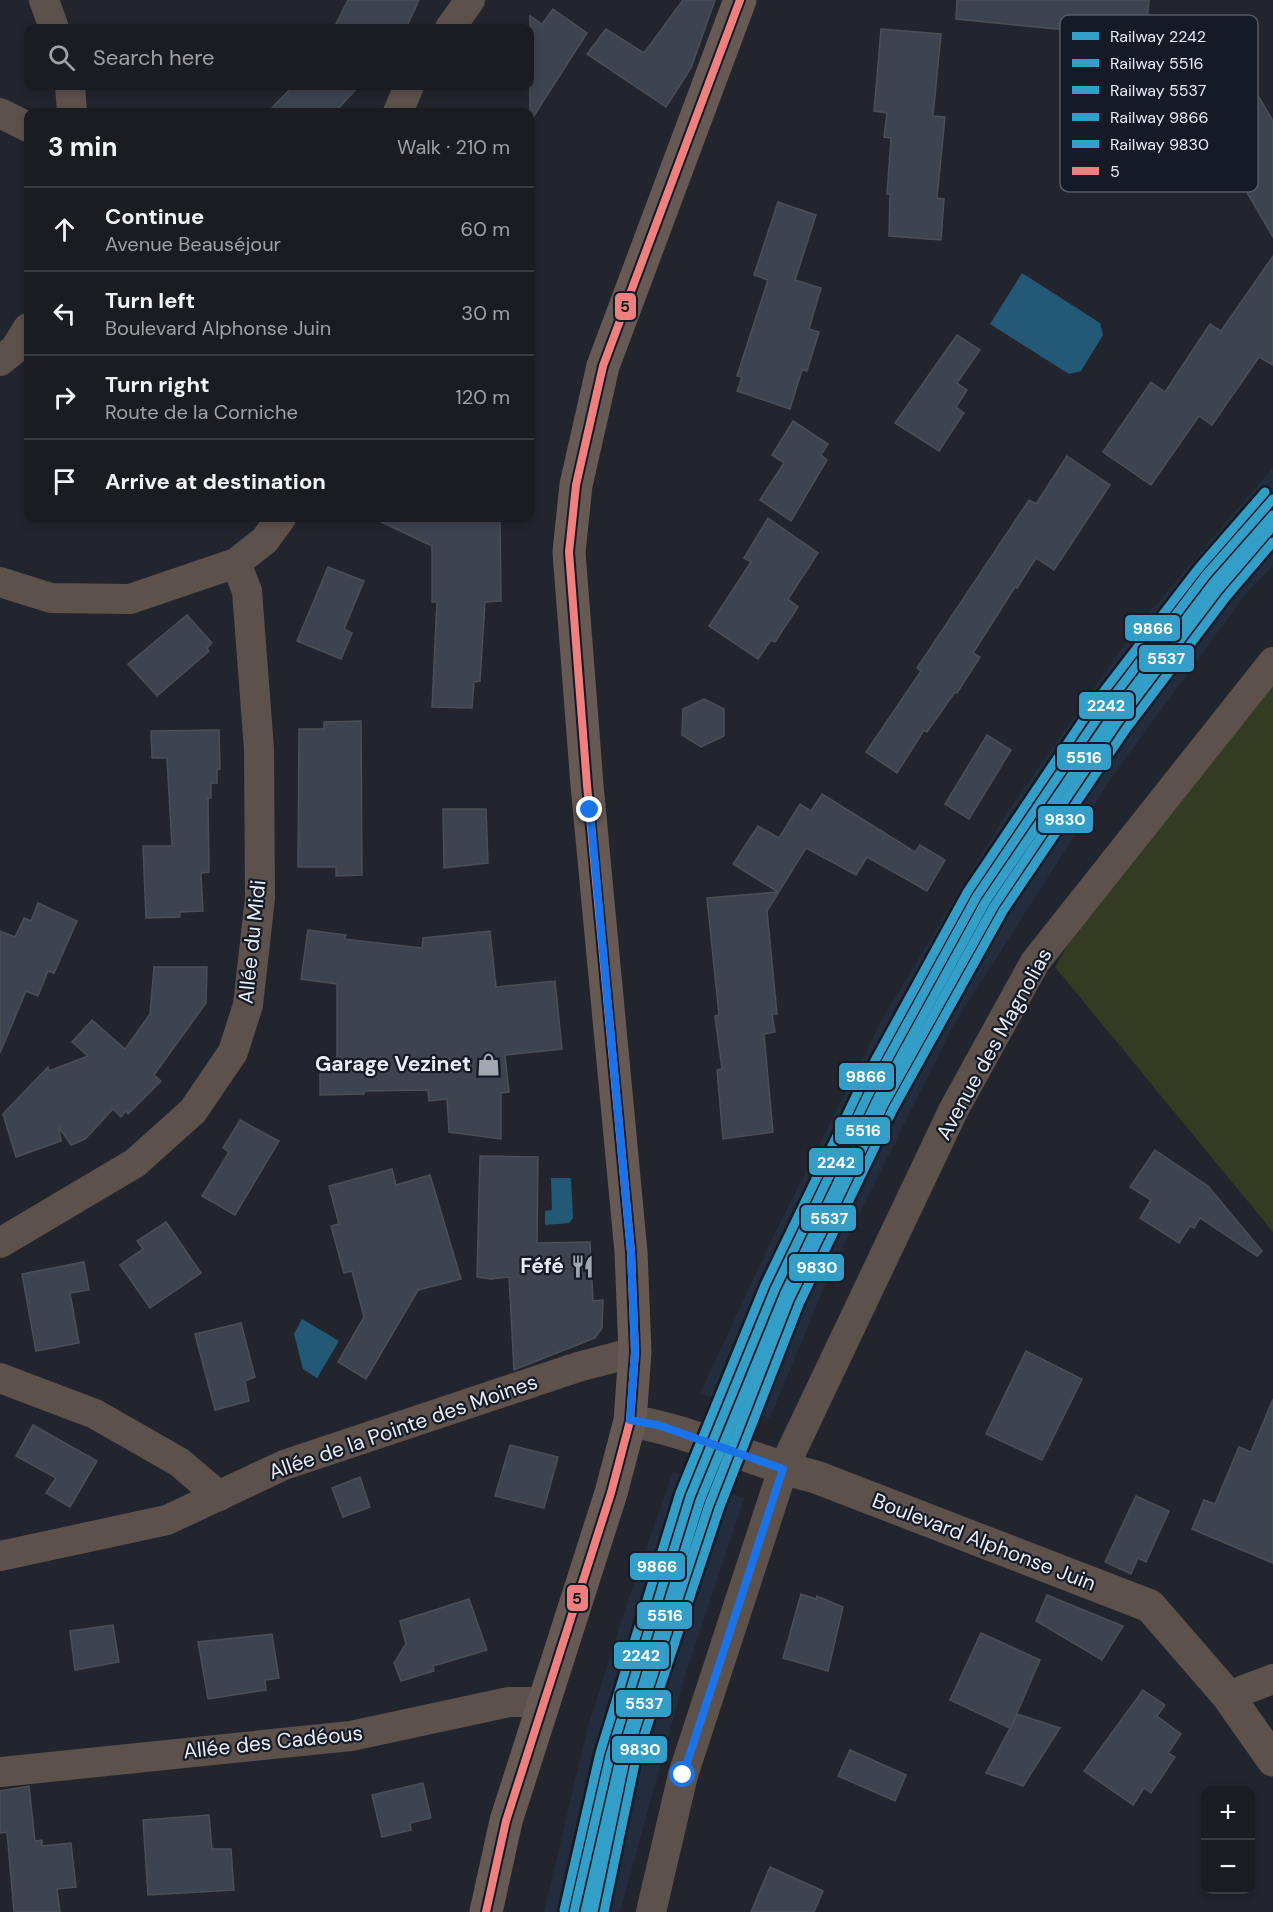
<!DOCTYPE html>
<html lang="en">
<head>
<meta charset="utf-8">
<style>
  :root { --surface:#1a1c22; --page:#27292f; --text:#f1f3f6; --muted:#9fa1a5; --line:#383a40 }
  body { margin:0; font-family:"DM Sans",sans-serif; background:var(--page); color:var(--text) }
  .controls { position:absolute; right:18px; bottom:18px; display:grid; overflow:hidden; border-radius:12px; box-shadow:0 3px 9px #0003 }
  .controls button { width:54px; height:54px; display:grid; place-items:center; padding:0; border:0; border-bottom:2px solid var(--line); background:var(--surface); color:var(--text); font:30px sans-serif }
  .stop { position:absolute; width:18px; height:18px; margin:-14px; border:4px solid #1a73e8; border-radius:50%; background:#fff }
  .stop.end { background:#1a73e8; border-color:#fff; box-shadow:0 2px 6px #0008 }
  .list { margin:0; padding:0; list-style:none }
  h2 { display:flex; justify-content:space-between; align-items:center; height:78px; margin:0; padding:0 24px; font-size:26px }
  h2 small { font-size:20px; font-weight:400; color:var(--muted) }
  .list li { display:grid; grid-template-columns:39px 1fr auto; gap:18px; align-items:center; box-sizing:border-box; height:84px; padding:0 24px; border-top:2px solid var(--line) }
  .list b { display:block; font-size:22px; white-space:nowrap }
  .list p { margin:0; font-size:20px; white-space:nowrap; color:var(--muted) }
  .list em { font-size:20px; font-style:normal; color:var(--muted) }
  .icon { flex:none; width:33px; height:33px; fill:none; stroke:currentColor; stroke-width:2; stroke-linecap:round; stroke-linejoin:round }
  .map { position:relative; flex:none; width:1273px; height:1912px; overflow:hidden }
  .search { position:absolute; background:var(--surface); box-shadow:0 3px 9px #0003; left:24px; top:24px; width:510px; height:66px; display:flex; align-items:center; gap:15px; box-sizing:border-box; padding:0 21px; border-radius:12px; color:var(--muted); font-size:22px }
  .panel { position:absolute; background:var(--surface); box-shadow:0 3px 9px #0003; left:24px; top:108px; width:510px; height:414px; border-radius:12px }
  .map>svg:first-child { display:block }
  .built { fill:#242d3d }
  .green { fill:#333b22 }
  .water { fill:#235977 }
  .building { fill:#3e444f; stroke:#4b4e55; stroke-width:1.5 }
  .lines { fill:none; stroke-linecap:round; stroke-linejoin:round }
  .minor { stroke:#5d514c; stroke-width:30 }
  .tertiary { stroke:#5d514c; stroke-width:33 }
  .primary { stroke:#675953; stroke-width:33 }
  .bus-1-casing { stroke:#141b27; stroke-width:12 }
  .bus-1 { stroke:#f08080; stroke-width:8 }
  .rail-1-casing { stroke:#141b27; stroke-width:14 }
  .rail-2-casing { stroke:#141b27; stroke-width:14 }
  .rail-3-casing { stroke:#141b27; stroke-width:14 }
  .rail-4-casing { stroke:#141b27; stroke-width:14 }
  .rail-5-casing { stroke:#141b27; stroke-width:14 }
  .rail-1 { stroke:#339ec7; stroke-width:9 }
  .rail-2 { stroke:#339ec7; stroke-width:9 }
  .rail-3 { stroke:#339ec7; stroke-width:9 }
  .rail-4 { stroke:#339ec7; stroke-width:9 }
  .rail-5 { stroke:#339ec7; stroke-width:9 }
  .route { stroke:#1a73e8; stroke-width:8 }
  .labels { text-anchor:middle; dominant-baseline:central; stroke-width:4.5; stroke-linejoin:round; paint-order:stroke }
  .street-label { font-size:21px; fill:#e9edf6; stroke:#141b27 }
  .poi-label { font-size:21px; font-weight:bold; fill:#e9edf6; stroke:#141b27; text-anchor:end }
  .key { fill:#141b27; stroke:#545a65; stroke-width:1.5 }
  .key-label { font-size:16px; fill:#e9edf6 }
  .line-badge { stroke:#141b27; stroke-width:2 }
  .badge-label { font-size:16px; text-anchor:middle; font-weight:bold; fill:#fff }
  .pale-badge-label { font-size:16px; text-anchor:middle; font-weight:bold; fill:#111 }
</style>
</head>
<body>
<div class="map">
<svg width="1273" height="1912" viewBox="0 0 1273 1912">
  <rect width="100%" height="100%" fill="#22252d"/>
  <!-- built -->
  <g class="built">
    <path d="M1273 467V566L1248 591 1112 777 953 1026 830 1273 770 1418 700 1393 772 1239 884 1016 1005 816 1134 631Z"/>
    <path d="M673 1472 744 1498 684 1679 620 1912H544L588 1726 636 1576Z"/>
  </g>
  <!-- green -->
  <path class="green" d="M1273 674V1232L1055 967 1087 912Z"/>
  <!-- water -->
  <g class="water">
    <path d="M1022 273 1100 323 1103 335 1081 371 1069 374 990 324Z"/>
    <path d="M551 1178H571L573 1218 569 1223 545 1225V1211L552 1210Z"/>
    <path d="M302 1319 339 1341 317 1378 303 1369 294 1334Z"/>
  </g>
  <!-- building -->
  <g class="building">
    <path d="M348 0H419L406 28H334Z"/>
    <path d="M683 0H715L691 68 666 107 587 54 606 29 644 53Z"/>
    <path d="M957 0H1149L1145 38 956 19Z"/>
    <path d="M553 9 587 33 530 122V16L542 24Z"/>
    <path d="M1216 24 1273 121V237L1166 54Z"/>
    <path d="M881 29 941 34 933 116 945 117 937 198 944 199 941 240 889 236 890 194H887L891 138 884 137 887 113 874 111Z"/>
    <path d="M293 86H359L335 112H268Z"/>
    <path d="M778 202 816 215 795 280 821 288 809 329 819 332 807 371 802 370 790 409 737 391 742 377 737 376 768 280 754 275Z"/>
    <path d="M1273 256V365L1259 357 1212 425 1199 416 1151 485 1103 452 1151 382 1165 392 1210 324 1221 331Z"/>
    <path d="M957 335 980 350 957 383 967 390 956 407 964 413 939 451 895 423Z"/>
    <path d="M793 421 828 444 821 455 827 460 791 521 760 500 784 463 772 455Z"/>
    <path d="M1067 456 1110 485 1054 570 1036 558 1017 588 1015 587 973 653 980 657 957 693 955 692 927 732 924 730 897 773 866 752 921 671 917 668 1029 500 1036 504Z"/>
    <path d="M373 518H500L501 601 485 602 480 681 474 682 472 708 432 707 437 602H432V546Z"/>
    <path d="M768 518 818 553 788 599 798 607 775 642 771 640 758 659 709 626 751 562 744 558Z"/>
    <path d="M328 567 364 581 344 629 352 633 341 659 297 641Z"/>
    <path d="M187 615 212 643 207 648 209 651 157 696 128 664Z"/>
    <path d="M704 699 724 709V736L701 747 682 735 683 709Z"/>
    <path d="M361 721 362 875 336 876V867H298L299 729H324V722Z"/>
    <path d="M219 730 220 769 217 770V783H211V798H208L209 872 201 873 203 911 180 912V917L146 918 143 846H172L167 758H152L151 731Z"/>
    <path d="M987 735 1011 750 969 819 945 804Z"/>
    <path d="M822 794 915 852 920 845 945 860 927 891 867 857 856 875 806 848 767 911 777 1014H772L775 1032 764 1034 773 1132 723 1139 717 1070 722 1069 715 1016 719 1015 707 898 778 892 733 864 758 826 779 838 800 804 811 811Z"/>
    <path d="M443 809H486L488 863 444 868Z"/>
    <path d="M38 903 77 921 54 973 48 971 38 996 26 991 0 1053V931L15 937 24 918 31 921Z"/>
    <path d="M308 930 346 935 344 939 422 948 423 938 490 931 496 987 555 981 562 1049 505 1055 509 1092 501 1093V1139L449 1132 447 1099 429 1101 428 1090 364 1091V1094L320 1095V1063L337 1064V984L301 979Z"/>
    <path d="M154 967H207L206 1003 154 1075 161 1081 128 1114 126 1111 121 1117 113 1109 85 1139 71 1145 59 1127 61 1141 16 1157 3 1114 48 1067 49 1071 88 1056 72 1042 92 1020 125 1049 150 1014Z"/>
    <path d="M240 1120 279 1141 235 1215 202 1196 229 1152 223 1148Z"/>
    <path d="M1155 1150 1208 1186 1262 1251 1257 1256 1200 1218 1194 1228 1190 1226 1179 1243 1140 1218 1151 1200 1130 1187Z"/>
    <path d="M480 1156 538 1157 537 1243 590 1242 593 1301 603 1300 602 1328 595 1338 514 1370 509 1277 491 1279 477 1277Z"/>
    <path d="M392 1169 396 1185 430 1175 461 1279 418 1290 366 1379 338 1362 364 1317 352 1271 344 1273 331 1226 339 1224 329 1186Z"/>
    <path d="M166 1222 201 1273 150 1308 120 1265 143 1249 137 1241Z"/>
    <path d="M84 1262 89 1290 70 1293 79 1343 36 1351 22 1274Z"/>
    <path d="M241 1323 255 1377 245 1381 249 1401 215 1410 195 1334Z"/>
    <path d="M1026 1351 1082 1379 1042 1460 986 1434Z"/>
    <path d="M1273 1399V1563L1192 1529 1204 1500 1215 1504 1239 1447 1251 1452Z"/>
    <path d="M33 1425 97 1461 70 1507 46 1493 56 1478 16 1456Z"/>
    <path d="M510 1445 558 1457 544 1508 495 1496Z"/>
    <path d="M360 1477 370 1507 343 1517 332 1488Z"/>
    <path d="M1136 1496 1169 1511 1146 1562 1138 1558 1131 1574 1105 1562Z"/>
    <path d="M801 1594 816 1599 817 1596 843 1607 828 1671 783 1658Z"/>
    <path d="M1047 1595 1123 1626 1102 1660 1036 1621Z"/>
    <path d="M469 1599 487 1650 433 1666 434 1671 401 1681 394 1663 406 1644 400 1621Z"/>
    <path d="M113 1625 119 1662 75 1670 70 1631Z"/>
    <path d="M981 1633 1040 1660 1011 1727 1017 1714 1060 1728 1023 1786 986 1773 1010 1728 950 1700Z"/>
    <path d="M272 1634 279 1678 265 1680 266 1690 208 1699 198 1642Z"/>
    <path d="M1143 1690 1165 1705 1157 1716 1181 1734 1168 1753 1175 1757 1151 1793 1144 1788 1133 1805 1084 1771Z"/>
    <path d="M850 1750 906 1775 895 1801 838 1776Z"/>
    <path d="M423 1783 431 1818 410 1823 411 1830 382 1837 372 1795Z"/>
    <path d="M29 1786 35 1841 42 1840V1846L71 1843 76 1887 57 1889 60 1912H14L7 1832 0 1833V1791Z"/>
    <path d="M209 1815 212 1849H231L234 1890 148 1895 143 1820Z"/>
    <path d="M770 1867 823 1891 814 1912H751Z"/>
  </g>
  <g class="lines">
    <!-- minor -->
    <g class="minor">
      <path d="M44 0 54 28"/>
      <path d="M450 28 470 0"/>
      <path d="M70 86 72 112"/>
      <path d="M398 112 409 86"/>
      <path d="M0 113 28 127"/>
      <path d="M0 361 15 349 28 328"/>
      <path d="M0 582 51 598 130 599 236 563 265 540 281 518"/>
      <path d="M0 1243 135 1163 193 1111 233 1052 248 1005 260 898 259 749 247 591 236 563"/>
      <path d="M0 1378 95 1414 179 1462 219 1496"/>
      <path d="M0 1556 167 1520 284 1465 578 1367 635 1352"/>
      <path d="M1228 1696 1273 1679"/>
      <path d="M0 1772 351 1736 509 1702H545"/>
      <path d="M651 1912 683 1775 783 1469 954 1109 1035 962 1273 662"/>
    </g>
    <!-- tertiary -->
    <path class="tertiary" d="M630 1421C693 1431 753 1462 816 1477L1150 1606 1228 1696 1273 1760"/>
    <!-- primary -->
    <path class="primary" d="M486 1912 506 1821 611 1493 630 1421 635 1352 631 1252 587 785 569 552 576 485 603 366 740 0"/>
    <defs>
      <path id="bus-1" d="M486 1912 506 1821 611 1493 630 1421 635 1352 631 1252 587 785 569 552 576 485 603 366 740 0"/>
    </defs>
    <!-- bus-1 casing -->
    <use href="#bus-1" class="bus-1-casing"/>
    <!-- bus-1 -->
    <use href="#bus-1" class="bus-1"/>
    <defs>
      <path id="rail-1" d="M574 1912 610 1756 690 1497 775 1289 869 1093 977 896 1103 710 1206 575 1273 499"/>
      <path id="rail-2" d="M585 1912 620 1759 700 1501 785 1293 878 1098 986 901 1112 716 1214 582 1273 515"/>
      <path id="rail-3" d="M593 1912 625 1760 709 1505 789 1300 884 1104 994 906 1117 723 1218 590 1273 526"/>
      <path id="rail-4" d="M564 1910 600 1753 680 1493 765 1285 860 1088 968 891 1094 704 1198 569 1265 492"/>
      <path id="rail-5" d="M604 1912 635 1763 719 1509 799 1304 893 1109 1003 911 1126 729 1226 597 1273 542"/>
    </defs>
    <!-- rail-1 casing -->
    <use href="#rail-1" class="rail-1-casing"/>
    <!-- rail-2 casing -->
    <use href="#rail-2" class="rail-2-casing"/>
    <!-- rail-3 casing -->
    <use href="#rail-3" class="rail-3-casing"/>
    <!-- rail-4 casing -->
    <use href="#rail-4" class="rail-4-casing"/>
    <!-- rail-5 casing -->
    <use href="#rail-5" class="rail-5-casing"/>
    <!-- rail-1 -->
    <use href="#rail-1" class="rail-1"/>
    <!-- rail-2 -->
    <use href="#rail-2" class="rail-2"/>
    <!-- rail-3 -->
    <use href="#rail-3" class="rail-3"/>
    <!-- rail-4 -->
    <use href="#rail-4" class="rail-4"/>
    <!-- rail-5 -->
    <use href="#rail-5" class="rail-5"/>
  </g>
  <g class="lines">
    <!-- route -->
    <path class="route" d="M590 810 631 1252 635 1352 630 1420 658 1425 783 1469 683 1775"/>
  </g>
  <!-- icons -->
  <defs>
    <symbol id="shop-bare" viewBox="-9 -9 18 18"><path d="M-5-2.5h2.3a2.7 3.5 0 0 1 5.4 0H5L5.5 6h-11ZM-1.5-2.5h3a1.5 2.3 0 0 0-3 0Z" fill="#a3a7b0" stroke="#141b27" stroke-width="2.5" paint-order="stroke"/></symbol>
    <symbol id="restaurant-bare" viewBox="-9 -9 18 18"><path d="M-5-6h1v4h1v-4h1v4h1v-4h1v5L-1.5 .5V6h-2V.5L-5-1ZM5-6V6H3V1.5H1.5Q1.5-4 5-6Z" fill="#a3a7b0" stroke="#141b27" stroke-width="2.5" paint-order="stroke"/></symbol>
  </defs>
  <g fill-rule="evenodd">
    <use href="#shop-bare" x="472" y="1048" width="33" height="33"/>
    <use href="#restaurant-bare" x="566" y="1250" width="33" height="33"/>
  </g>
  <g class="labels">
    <!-- street labels -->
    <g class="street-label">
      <text transform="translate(252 942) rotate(-84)">Allée du Midi</text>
      <text transform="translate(994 1044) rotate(-61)">Avenue des Magnolias</text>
      <text transform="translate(403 1427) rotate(-19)">Allée de la Pointe des Moines</text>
      <text transform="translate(984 1542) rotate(21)">Boulevard Alphonse Juin</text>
      <text transform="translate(273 1742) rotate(-6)">Allée des Cadéous</text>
    </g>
    <!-- poi labels -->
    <g class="poi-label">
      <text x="471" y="1064">Garage Vezinet</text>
      <text x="564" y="1266">Féfé</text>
    </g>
  </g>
  <!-- legend -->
  <rect x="1060" y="15" width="198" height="177" rx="9" class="key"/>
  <rect x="1072" y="32" width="27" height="8" fill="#339ec7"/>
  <rect x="1072" y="59" width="27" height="8" fill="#339ec7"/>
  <rect x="1072" y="86" width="27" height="8" fill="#339ec7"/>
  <rect x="1072" y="113" width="27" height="8" fill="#339ec7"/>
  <rect x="1072" y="140" width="27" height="8" fill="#339ec7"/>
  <rect x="1072" y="167" width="27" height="8" fill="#f08080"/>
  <g class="key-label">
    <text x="1110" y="42">Railway 2242</text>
    <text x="1110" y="69">Railway 5516</text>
    <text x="1110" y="96">Railway 5537</text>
    <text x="1110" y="123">Railway 9866</text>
    <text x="1110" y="150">Railway 9830</text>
    <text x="1110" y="177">5</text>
  </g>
  <g class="line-badge">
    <rect x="614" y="292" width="23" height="29" rx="6" fill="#f08080"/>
    <rect x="1124" y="614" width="57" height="28" rx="6" fill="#339ec7"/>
    <rect x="1138" y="644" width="57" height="29" rx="6" fill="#339ec7"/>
    <rect x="1078" y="691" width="57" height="29" rx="6" fill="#339ec7"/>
    <rect x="1056" y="743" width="56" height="28" rx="6" fill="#339ec7"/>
    <rect x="1037" y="805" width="57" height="29" rx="6" fill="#339ec7"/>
    <rect x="838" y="1062" width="57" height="29" rx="6" fill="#339ec7"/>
    <rect x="834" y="1116" width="57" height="29" rx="6" fill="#339ec7"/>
    <rect x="808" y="1147" width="56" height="29" rx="6" fill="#339ec7"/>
    <rect x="800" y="1204" width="57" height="28" rx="6" fill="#339ec7"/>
    <rect x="788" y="1253" width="57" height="29" rx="6" fill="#339ec7"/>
    <rect x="629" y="1552" width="57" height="29" rx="6" fill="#339ec7"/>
    <rect x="566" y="1584" width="23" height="28" rx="6" fill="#f08080"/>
    <rect x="636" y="1601" width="57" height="29" rx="6" fill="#339ec7"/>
    <rect x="613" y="1641" width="57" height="29" rx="6" fill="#339ec7"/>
    <rect x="615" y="1689" width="57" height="29" rx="6" fill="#339ec7"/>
    <rect x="611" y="1735" width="57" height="29" rx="6" fill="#339ec7"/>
  </g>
  <g class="badge-label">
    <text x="1153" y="634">9866</text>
    <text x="1166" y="664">5537</text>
    <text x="1106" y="711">2242</text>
    <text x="1084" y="763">5516</text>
    <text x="1065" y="825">9830</text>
    <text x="866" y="1082">9866</text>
    <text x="863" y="1136">5516</text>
    <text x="836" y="1168">2242</text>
    <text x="829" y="1224">5537</text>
    <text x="817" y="1273">9830</text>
    <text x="657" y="1572">9866</text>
    <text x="665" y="1621">5516</text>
    <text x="641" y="1661">2242</text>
    <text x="644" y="1709">5537</text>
    <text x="640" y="1755">9830</text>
  </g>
  <g class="pale-badge-label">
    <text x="625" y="312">5</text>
    <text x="577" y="1604">5</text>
  </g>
</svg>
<div class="controls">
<button>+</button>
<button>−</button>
</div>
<div class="stop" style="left:683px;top:1775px"></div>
<div class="stop end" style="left:590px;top:810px"></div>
<div class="search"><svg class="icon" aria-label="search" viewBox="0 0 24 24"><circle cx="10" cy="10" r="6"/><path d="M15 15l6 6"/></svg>Search here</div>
<section class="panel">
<h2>3 min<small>Walk · 210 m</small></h2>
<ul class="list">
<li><svg class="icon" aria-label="ahead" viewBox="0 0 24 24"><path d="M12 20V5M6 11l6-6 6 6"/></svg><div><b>Continue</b><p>Avenue Beauséjour</p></div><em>60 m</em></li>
<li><svg class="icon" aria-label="left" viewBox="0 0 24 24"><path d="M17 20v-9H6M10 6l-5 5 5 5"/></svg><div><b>Turn left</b><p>Boulevard Alphonse Juin</p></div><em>30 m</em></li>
<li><svg class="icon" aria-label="right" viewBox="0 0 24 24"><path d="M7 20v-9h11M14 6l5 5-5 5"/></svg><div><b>Turn right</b><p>Route de la Corniche</p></div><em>120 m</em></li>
<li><svg class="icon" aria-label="arrive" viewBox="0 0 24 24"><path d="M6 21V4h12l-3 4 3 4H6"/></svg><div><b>Arrive at destination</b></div></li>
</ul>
</section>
</div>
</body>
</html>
